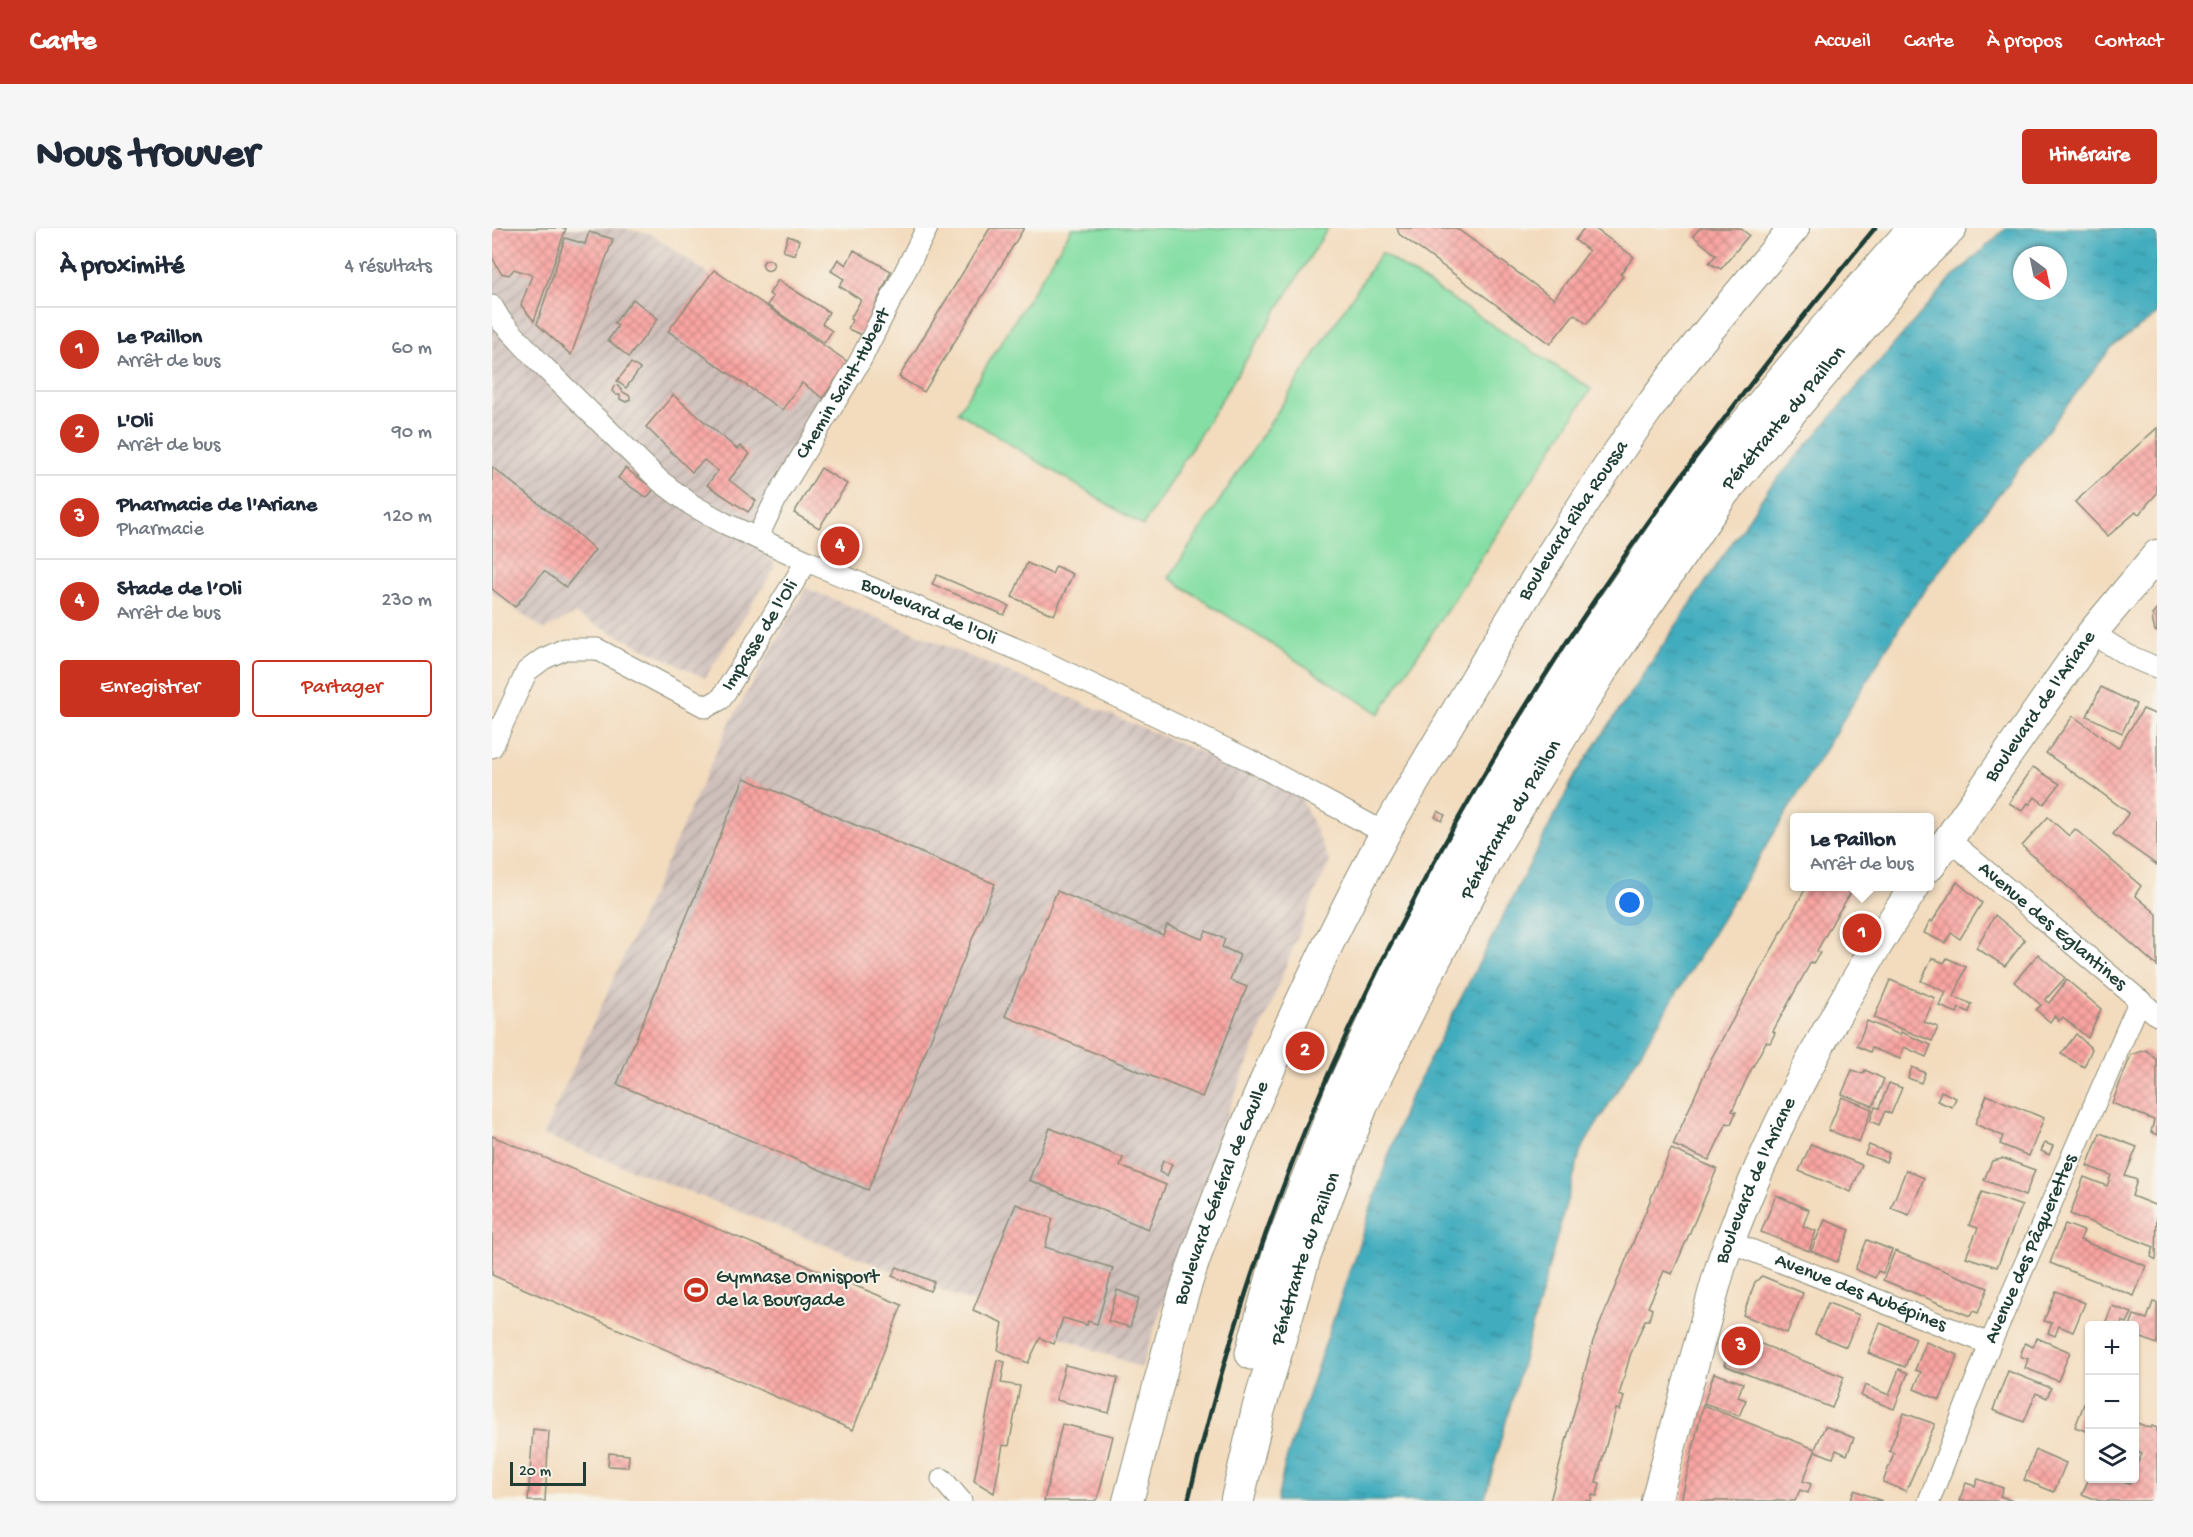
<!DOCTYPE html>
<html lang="fr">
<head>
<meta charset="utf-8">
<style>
  :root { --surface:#fff; --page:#f6f6f7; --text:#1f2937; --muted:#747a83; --line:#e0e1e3; --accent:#c8321e }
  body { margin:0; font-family:"Gochi Hand",sans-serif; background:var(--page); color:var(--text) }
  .controls { position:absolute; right:18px; bottom:18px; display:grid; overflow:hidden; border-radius:6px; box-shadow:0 2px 4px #0004 }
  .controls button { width:54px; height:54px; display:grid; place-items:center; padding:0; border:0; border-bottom:2px solid var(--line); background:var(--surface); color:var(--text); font:30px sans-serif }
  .compass { position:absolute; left:1521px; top:18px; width:54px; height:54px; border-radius:50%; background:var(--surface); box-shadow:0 2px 4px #0004; rotate:147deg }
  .scale { position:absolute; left:18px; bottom:15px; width:76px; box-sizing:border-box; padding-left:6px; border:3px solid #1f3d34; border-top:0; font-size:16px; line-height:21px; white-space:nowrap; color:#1f3d34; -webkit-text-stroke:4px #f7f3e8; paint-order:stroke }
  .you { position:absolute; left:1138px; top:675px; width:21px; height:21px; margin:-15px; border:4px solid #fff; border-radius:50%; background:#1a73e8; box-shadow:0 0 0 9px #1a73e833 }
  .badge { display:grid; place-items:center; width:39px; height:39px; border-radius:50%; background:var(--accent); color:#fff; font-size:20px; font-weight:700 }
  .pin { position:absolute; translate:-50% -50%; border:3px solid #fff; box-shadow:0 2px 6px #0006 }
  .popup { position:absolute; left:1298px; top:585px; width:144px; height:78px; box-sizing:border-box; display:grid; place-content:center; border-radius:6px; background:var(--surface); filter:drop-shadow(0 2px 4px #0005); font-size:20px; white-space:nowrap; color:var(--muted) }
  .popup b { font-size:22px; color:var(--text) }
  .popup::after { content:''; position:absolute; left:50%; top:100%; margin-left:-12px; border:12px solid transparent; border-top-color:var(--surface) }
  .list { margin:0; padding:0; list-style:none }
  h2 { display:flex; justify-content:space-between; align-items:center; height:78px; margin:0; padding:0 24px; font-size:26px }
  h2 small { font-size:20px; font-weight:400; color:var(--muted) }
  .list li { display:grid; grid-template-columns:39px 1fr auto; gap:18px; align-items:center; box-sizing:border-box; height:84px; padding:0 24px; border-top:2px solid var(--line) }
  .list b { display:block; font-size:22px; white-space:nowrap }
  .list p { margin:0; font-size:20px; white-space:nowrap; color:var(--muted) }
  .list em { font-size:20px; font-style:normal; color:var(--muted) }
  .actions { display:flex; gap:12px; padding:18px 24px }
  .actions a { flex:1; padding:14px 0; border:2px solid var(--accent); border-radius:6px; text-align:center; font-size:21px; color:var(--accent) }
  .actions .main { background:var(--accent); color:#fff }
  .icon { flex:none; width:33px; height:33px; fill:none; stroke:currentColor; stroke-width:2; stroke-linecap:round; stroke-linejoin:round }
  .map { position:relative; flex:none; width:1665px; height:1273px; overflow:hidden; border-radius:6px }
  header { display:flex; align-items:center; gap:36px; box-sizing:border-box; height:84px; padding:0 30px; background:var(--accent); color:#fff }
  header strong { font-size:28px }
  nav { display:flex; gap:33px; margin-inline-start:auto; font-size:21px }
  .intro { display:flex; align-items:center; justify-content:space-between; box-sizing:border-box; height:144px; padding:0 36px }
  h1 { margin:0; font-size:42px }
  .button { padding:15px 27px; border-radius:6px; background:var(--accent); color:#fff; font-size:21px; font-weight:700 }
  main { display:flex; gap:36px; padding:0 36px }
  aside { flex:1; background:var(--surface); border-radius:6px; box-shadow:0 2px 4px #0004 }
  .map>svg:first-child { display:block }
  .industrial { fill:url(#industrial-furrows) }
  .pitch { fill:#85dfa5; stroke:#528e6c; stroke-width:1.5 }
  .water { fill:url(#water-ripples); stroke:#2f7479; stroke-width:1.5; fill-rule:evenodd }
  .building { fill:url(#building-cross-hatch) }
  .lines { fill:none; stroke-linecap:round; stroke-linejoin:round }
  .street-casing { stroke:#898c78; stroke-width:23 }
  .secondary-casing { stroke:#898c78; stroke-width:32 }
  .primary-casing { stroke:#898c78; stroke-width:35 }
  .street { stroke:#fff; stroke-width:21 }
  .secondary { stroke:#fff; stroke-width:30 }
  .primary { stroke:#fff; stroke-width:33 }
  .rail { stroke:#1f3d34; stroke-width:4.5 }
  .labels { text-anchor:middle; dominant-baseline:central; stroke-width:4.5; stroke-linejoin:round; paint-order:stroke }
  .street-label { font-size:20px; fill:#1f3d34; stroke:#f7f3e8 }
  .poi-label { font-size:20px; fill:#1f3d34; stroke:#f7f3e8; text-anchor:start }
</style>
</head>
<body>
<header>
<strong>Carte</strong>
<nav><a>Accueil</a><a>Carte</a><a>À propos</a><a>Contact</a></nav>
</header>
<div class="intro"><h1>Nous trouver</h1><a class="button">Itinéraire</a></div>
<main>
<aside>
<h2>À proximité<small>4 résultats</small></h2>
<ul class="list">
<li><span class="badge">1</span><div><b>Le Paillon</b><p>Arrêt de bus</p></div><em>60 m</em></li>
<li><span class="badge">2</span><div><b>L'Oli</b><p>Arrêt de bus</p></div><em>90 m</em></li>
<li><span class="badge">3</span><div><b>Pharmacie de l'Ariane</b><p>Pharmacie</p></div><em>120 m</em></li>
<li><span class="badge">4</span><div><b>Stade de l’Oli</b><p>Arrêt de bus</p></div><em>230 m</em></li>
</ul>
<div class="actions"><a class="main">Enregistrer</a><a>Partager</a></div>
</aside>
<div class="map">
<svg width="1665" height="1273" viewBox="0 0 1665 1273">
  <defs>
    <pattern id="industrial-furrows" width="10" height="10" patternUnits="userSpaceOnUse" patternTransform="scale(1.5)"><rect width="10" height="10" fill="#cfc0bb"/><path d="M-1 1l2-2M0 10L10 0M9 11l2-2" fill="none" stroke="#a79d99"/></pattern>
    <pattern id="water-ripples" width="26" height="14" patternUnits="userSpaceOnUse" patternTransform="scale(1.5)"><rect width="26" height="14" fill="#3facbe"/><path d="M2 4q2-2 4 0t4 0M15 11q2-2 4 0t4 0" fill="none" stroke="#348d9b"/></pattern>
    <pattern id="building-cross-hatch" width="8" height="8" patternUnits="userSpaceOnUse" patternTransform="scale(1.5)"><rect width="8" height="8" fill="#faa4a2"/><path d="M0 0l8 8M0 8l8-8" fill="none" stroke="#ca8785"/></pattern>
  </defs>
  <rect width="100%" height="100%" fill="#f7f3e8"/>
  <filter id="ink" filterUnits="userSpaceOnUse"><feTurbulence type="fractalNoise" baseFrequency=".0167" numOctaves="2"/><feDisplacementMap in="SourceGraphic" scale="12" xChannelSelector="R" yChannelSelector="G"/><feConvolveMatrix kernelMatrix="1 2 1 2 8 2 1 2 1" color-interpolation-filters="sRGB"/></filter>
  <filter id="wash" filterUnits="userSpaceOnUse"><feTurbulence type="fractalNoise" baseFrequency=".008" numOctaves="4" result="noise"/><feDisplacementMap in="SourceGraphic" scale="24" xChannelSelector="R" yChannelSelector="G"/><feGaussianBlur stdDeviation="1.35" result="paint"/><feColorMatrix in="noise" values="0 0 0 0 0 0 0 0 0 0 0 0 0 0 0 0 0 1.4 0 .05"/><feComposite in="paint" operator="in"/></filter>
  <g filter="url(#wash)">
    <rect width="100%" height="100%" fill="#f3dbbd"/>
    <!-- industrial -->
    <g class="industrial">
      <path d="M0 0H131L159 6 361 147 270 286 283 340 213 450 82 386 52 402 0 364Z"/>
      <path d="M314 360 807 565 838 634 823 665 732 894 649 1140 51 907 236 498Z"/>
    </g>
    <!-- pitch -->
    <g class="pitch">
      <path d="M580 0H836L651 298 466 184Z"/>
      <path d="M889 25 1099 161 887 486 677 350Z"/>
    </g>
    <!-- water -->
    <path class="water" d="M1514 0H1665V86L1619 120 1418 382 1089 922 992 1273H785L793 1235 913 879 1084 546 1275 263 1457 53ZM1530 27H1566V63H1530Z"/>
    <g id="blocks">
      <!-- building -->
      <g class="building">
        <path d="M0 0H74L42 93 29 77 40 47 22 41 17 47 9 45 0 29Z"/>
        <path d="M498 0H532L432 164 407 149Z"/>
        <path d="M905 0H964L1062 71 1097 23 1083 12 1092 0H1102L1142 29 1128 46 1131 48 1095 96 1082 86 1058 116 907 6Z"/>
        <path d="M1208 0H1248L1257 7 1229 41 1217 35 1224 27 1201 8Z"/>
        <path d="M97 4 121 11 79 127 45 96 73 10 93 16Z"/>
        <path d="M296 8 307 12 303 27 291 23Z"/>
        <path d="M362 22 399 43 370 107 356 101 360 92 358 91 369 72 347 58 352 51 339 43 346 31 354 37Z"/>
        <circle cx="276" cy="37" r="5.5"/>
        <path d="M222 42 356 134 331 170 310 155 290 182 176 103Z"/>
        <path d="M286 52 337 84 330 96 340 103 332 115 275 77 281 69 277 66Z"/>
        <path d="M141 71 166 91 137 129 116 112 126 98 122 95Z"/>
        <path d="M139 135 148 141 134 160 125 153Z"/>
        <path d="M125 157 131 164 138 168V171L134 174 128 171V167H124L120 163 122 158Z"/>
        <path d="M181 167 245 221 248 218 258 226 237 252 264 273 256 284 215 257 226 243 212 232 200 244 154 199Z"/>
        <path d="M1665 200V265L1647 286 1644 284 1616 308 1583 274Z"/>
        <path d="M0 239 82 303 103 322 74 359 52 343 23 379 0 361Z"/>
        <path d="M133 240 162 261 155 270 126 250Z"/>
        <path d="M329 240 355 256 327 300 302 285Z"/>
        <path d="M535 335 560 346 564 338 581 346 562 387 520 369Z"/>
        <path d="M445 347 517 378 512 387 440 356Z"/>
        <path d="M1665 381V404L1663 403 1660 391 1662 389 1660 387Z"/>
        <path d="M1609 459 1644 476 1630 505 1595 488Z"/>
        <path d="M1651 481 1665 487V637L1621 606 1637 585 1554 525 1581 488 1626 520Z"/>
        <path d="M1541 539 1568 556 1552 576 1543 569 1538 576 1536 575 1530 583 1517 575Z"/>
        <path d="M252 550 503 656 376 962 125 856Z"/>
        <path d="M946 583 953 587 950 593 943 589Z"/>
        <path d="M1556 589 1577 608 1583 601 1649 658 1643 667 1665 686V738L1530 618Z"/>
        <path d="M1465 654 1490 675 1468 711 1459 705 1453 715 1432 705 1438 692 1440 694Z"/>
        <path d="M1315 658H1363L1343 690 1325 723 1328 725 1321 735 1319 734 1281 803 1283 805 1278 815 1274 814 1257 846 1240 883 1244 884 1239 896 1235 895 1217 932 1181 917 1220 829Z"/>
        <path d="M565 663 671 707 675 697 710 711 714 703 733 711 730 719 748 727 738 752 755 759 710 869 513 788Z"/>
        <path d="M1503 687 1533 712 1513 738 1484 720Z"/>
        <path d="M1546 726 1573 750 1553 772 1557 775 1575 752 1609 781 1596 810 1571 789 1567 793 1562 788 1558 794 1544 782 1549 777 1522 754Z"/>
        <path d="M1440 730 1452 735 1455 730 1474 739 1462 769 1480 776 1477 784 1467 780 1465 785 1448 778 1454 764 1429 753Z"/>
        <path d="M1398 752 1443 770 1432 794 1446 799 1440 813 1382 790Z"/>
        <path d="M1375 793 1408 807 1409 804 1439 817 1434 829 1412 819 1408 831 1380 820 1378 824 1365 818Z"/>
        <path d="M1584 806 1600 821 1592 839 1569 826Z"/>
        <path d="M1654 822 1665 832V907L1659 904 1662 892 1620 875 1639 827Z"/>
        <path d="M1420 839 1433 845 1429 855 1416 850Z"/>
        <path d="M1360 842 1371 846 1373 842 1392 851 1381 878 1350 866Z"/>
        <path d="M1397 855 1410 860 1399 886 1393 883 1387 897 1378 893 1383 879 1387 880Z"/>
        <path d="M1449 863 1464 870 1460 879 1445 873Z"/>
        <path d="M1495 867 1552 890 1537 928 1508 916 1511 908 1483 896Z"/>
        <path d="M1350 869 1380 881 1367 914 1336 902Z"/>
        <path d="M558 900 631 930 628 938 674 957 656 1001 537 952Z"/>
        <path d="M1608 905 1645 919 1633 948 1645 952 1640 968 1665 978 1664 1032 1659 1029 1662 1019 1578 986 1592 949 1615 958 1619 947 1595 938Z"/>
        <path d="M0 908 410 1077 361 1202 0 1047Z"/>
        <path d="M1553 915 1561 918 1557 927 1549 923Z"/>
        <path d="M1319 916 1370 937 1359 964 1307 943Z"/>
        <path d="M1377 917 1397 925 1394 934 1373 926Z"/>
        <path d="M1179 921 1225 941 1180 1046 1172 1043 1156 1079 1160 1081 1157 1092H1153L1138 1128 1127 1167 1132 1169 1128 1182 1124 1181 1104 1254 1108 1255 1105 1268 1100 1267 1099 1273H1058L1101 1113Z"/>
        <path d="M1510 930 1543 942 1533 968 1492 952 1500 933 1510 931Z"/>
        <path d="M671 933 680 936 675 948 667 944Z"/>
        <path d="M1414 942 1432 950 1417 987 1399 980Z"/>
        <path d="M1490 964 1530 978 1505 1039 1474 1029 1486 1000 1477 997Z"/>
        <path d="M1284 967 1317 982 1311 998 1324 1003 1317 1023 1269 1004Z"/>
        <path d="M524 976 561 991 553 1019 621 1040 605 1096 596 1093 595 1097 571 1090 562 1116 548 1110 536 1135 506 1122 511 1095 481 1082Z"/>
        <path d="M1333 992 1358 1002 1345 1034 1319 1023Z"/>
        <path d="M1573 996 1592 1003 1588 1012 1654 1038 1642 1068 1558 1035Z"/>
        <path d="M1375 1012 1400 1022 1391 1045 1386 1043 1383 1050 1363 1041Z"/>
        <path d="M1403 1023 1496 1060 1486 1085 1481 1083 1478 1088 1391 1052Z"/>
        <path d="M405 1039 442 1054 438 1063 400 1048Z"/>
        <path d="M1270 1048 1311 1065 1295 1105 1251 1087 1263 1054Z"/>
        <path d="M625 1062 647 1070 638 1099 616 1093Z"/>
        <path d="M1564 1063 1593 1075 1581 1104 1567 1098 1563 1108 1556 1105 1560 1095 1552 1093Z"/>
        <path d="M1661 1074 1665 1075V1116L1647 1109 1648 1108 1642 1105V1098H1638L1642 1087 1655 1091Z"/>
        <path d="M1336 1075 1367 1087 1354 1119 1323 1106Z"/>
        <path d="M1620 1078 1640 1085 1635 1095 1630 1093 1629 1098 1613 1096Z"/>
        <path d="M1388 1095 1424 1110 1413 1139 1376 1125Z"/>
        <path d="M1244 1106 1352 1149 1340 1180 1232 1137Z"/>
        <path d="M1545 1110 1578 1124 1566 1153 1533 1140 1536 1131 1528 1128 1533 1115 1541 1119Z"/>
        <path d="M1434 1114 1466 1127 1448 1172 1422 1161 1429 1144 1423 1142Z"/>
        <path d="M505 1132 513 1134 509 1155 528 1158 517 1218 511 1217 502 1265 482 1253Z"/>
        <path d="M573 1137 626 1150 617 1185 564 1172Z"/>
        <path d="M1407 1141 1416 1145 1402 1181 1369 1168 1373 1157 1397 1167Z"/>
        <path d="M1516 1143 1559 1160 1555 1170 1544 1165 1532 1194 1501 1182Z"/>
        <path d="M1222 1145 1251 1155 1246 1169 1254 1172 1247 1188 1212 1175Z"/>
        <path d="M1592 1176 1598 1178V1195L1594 1203 1583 1199Z"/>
        <path d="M1211 1177 1323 1221 1333 1198 1362 1210 1355 1227 1344 1222 1341 1230 1323 1223 1311 1253 1319 1256 1316 1265 1308 1262 1303 1273H1189Z"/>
        <path d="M1412 1185 1443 1196 1414 1263 1391 1254 1402 1225 1397 1223Z"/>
        <path d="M1642 1194 1659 1200 1660 1198 1665 1200V1273H1608L1590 1266 1597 1251H1622L1637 1256 1639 1251H1642V1243L1650 1226 1642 1223Z"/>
        <path d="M570 1196 621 1208 606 1270 602 1273H552Z"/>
        <path d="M41 1201 57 1203 53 1273H36Z"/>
        <path d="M1544 1222 1574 1235 1562 1264 1532 1252Z"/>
        <path d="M117 1225 137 1227 136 1239 116 1238Z"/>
        <path d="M1486 1251 1511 1260 1508 1268 1521 1273H1467L1474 1255 1483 1258Z"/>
        <path d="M1362 1262 1390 1273H1358Z"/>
      </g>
    </g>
  </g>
  <g filter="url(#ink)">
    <use href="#blocks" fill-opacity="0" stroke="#898c78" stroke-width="1.5"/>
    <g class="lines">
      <defs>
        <g id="street">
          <path id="s1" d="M0 78 9 93 50 137 168 253 200 277 232 295 315 333 534 425 757 532 893 605"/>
          <path id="s2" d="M265 310 285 269 368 133 435 0"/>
          <path d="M1600 405 1635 427 1665 440"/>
          <path id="s3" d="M0 519 35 443 51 431 73 421H105L214 479 229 471 315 333"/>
          <path id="s4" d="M1456 611 1665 787"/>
          <path id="s5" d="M1238 1014 1498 1116"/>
          <path d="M450 1251 469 1273"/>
          <path id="s6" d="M1437 1273 1498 1116 1648 772"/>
        </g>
        <g id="secondary">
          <path id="s7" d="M1438 638 1600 405 1665 327"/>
          <path id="s8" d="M636 1273C661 1182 681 1088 714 1000 763 866 824 735 891 609 913 568 938 529 961 489 1021 387 1083 284 1152 187 1198 122 1251 61 1302 0"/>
          <path id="s9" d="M1164 1273C1179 1216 1195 1159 1211 1102 1218 1078 1224 1052 1232 1028 1280 897 1346 774 1423 658"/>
        </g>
        <g id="primary">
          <path d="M760 1125 788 1023 850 863 913 728 979 602 1089 426 1210 250 1322 114 1423 0"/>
          <path id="s10" d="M745 1273 766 1183 812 1028 871 873 937 741 1003 616 1111 439 1231 264 1424 33 1458 0"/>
        </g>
      </defs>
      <!-- street casing -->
      <use href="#street" class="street-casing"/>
      <!-- secondary casing -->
      <use href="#secondary" class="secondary-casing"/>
      <!-- primary casing -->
      <use href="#primary" class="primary-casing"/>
      <!-- street -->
      <use href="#street" class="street"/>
      <!-- secondary -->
      <use href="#secondary" class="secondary"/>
      <!-- primary -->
      <use href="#primary" class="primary"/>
      <!-- rail -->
      <path class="rail" d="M696 1273C724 1156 758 1042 802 930 837 838 880 750 926 664 1053 426 1211 208 1383 0"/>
    </g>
  </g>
  <!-- icons -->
  <defs>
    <symbol id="stadium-disc" viewBox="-11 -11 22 22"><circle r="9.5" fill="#c8321e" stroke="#f7f3e8"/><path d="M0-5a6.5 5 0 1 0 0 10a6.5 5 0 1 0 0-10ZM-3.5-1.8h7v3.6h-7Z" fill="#fff"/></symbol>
  </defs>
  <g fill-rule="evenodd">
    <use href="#stadium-disc" x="189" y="1047" width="30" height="30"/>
  </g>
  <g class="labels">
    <!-- street labels -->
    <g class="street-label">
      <text stroke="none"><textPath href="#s2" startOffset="177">Chemin Saint-Hubert</textPath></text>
      <text stroke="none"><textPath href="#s10" startOffset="1224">Pénétrante du Paillon</textPath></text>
      <text stroke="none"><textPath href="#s8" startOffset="1083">Boulevard Riba Roussa</textPath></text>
      <text stroke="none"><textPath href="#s1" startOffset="543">Boulevard de l'Oli</textPath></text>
      <text stroke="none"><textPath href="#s3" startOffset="375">Impasse de l'Oli</textPath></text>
      <text stroke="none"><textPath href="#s7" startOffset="194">Boulevard de l'Ariane</textPath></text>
      <text stroke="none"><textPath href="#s10" startOffset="738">Pénétrante du Paillon</textPath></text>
      <text stroke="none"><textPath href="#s4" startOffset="136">Avenue des Eglantines</textPath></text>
      <text stroke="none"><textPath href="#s9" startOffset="336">Boulevard de l'Ariane</textPath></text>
      <text stroke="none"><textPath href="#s8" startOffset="322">Boulevard Général de Gaulle</textPath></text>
      <text stroke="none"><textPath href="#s6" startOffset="272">Avenue des Pâquerettes</textPath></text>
      <text stroke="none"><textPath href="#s10" startOffset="252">Pénétrante du Paillon</textPath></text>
      <text stroke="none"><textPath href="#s5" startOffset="140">Avenue des Aubépines</textPath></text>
    </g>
    <!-- poi labels -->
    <g class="poi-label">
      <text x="224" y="1050">Gymnase Omnisport<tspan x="224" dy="23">de la Bourgade</tspan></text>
    </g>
  </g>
</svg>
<div class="controls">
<button>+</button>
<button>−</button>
<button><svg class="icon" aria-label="layers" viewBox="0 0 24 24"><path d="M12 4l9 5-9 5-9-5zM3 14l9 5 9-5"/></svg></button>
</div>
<svg class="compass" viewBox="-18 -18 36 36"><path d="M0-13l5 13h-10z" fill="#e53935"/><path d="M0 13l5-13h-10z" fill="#747a83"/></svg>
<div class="scale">20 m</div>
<div class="you"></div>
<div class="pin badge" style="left:1370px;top:705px">1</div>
<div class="popup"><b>Le Paillon</b>Arrêt de bus</div>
<div class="pin badge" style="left:813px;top:823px">2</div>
<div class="pin badge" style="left:1249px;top:1118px">3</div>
<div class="pin badge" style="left:348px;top:318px">4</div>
</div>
</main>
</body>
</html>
